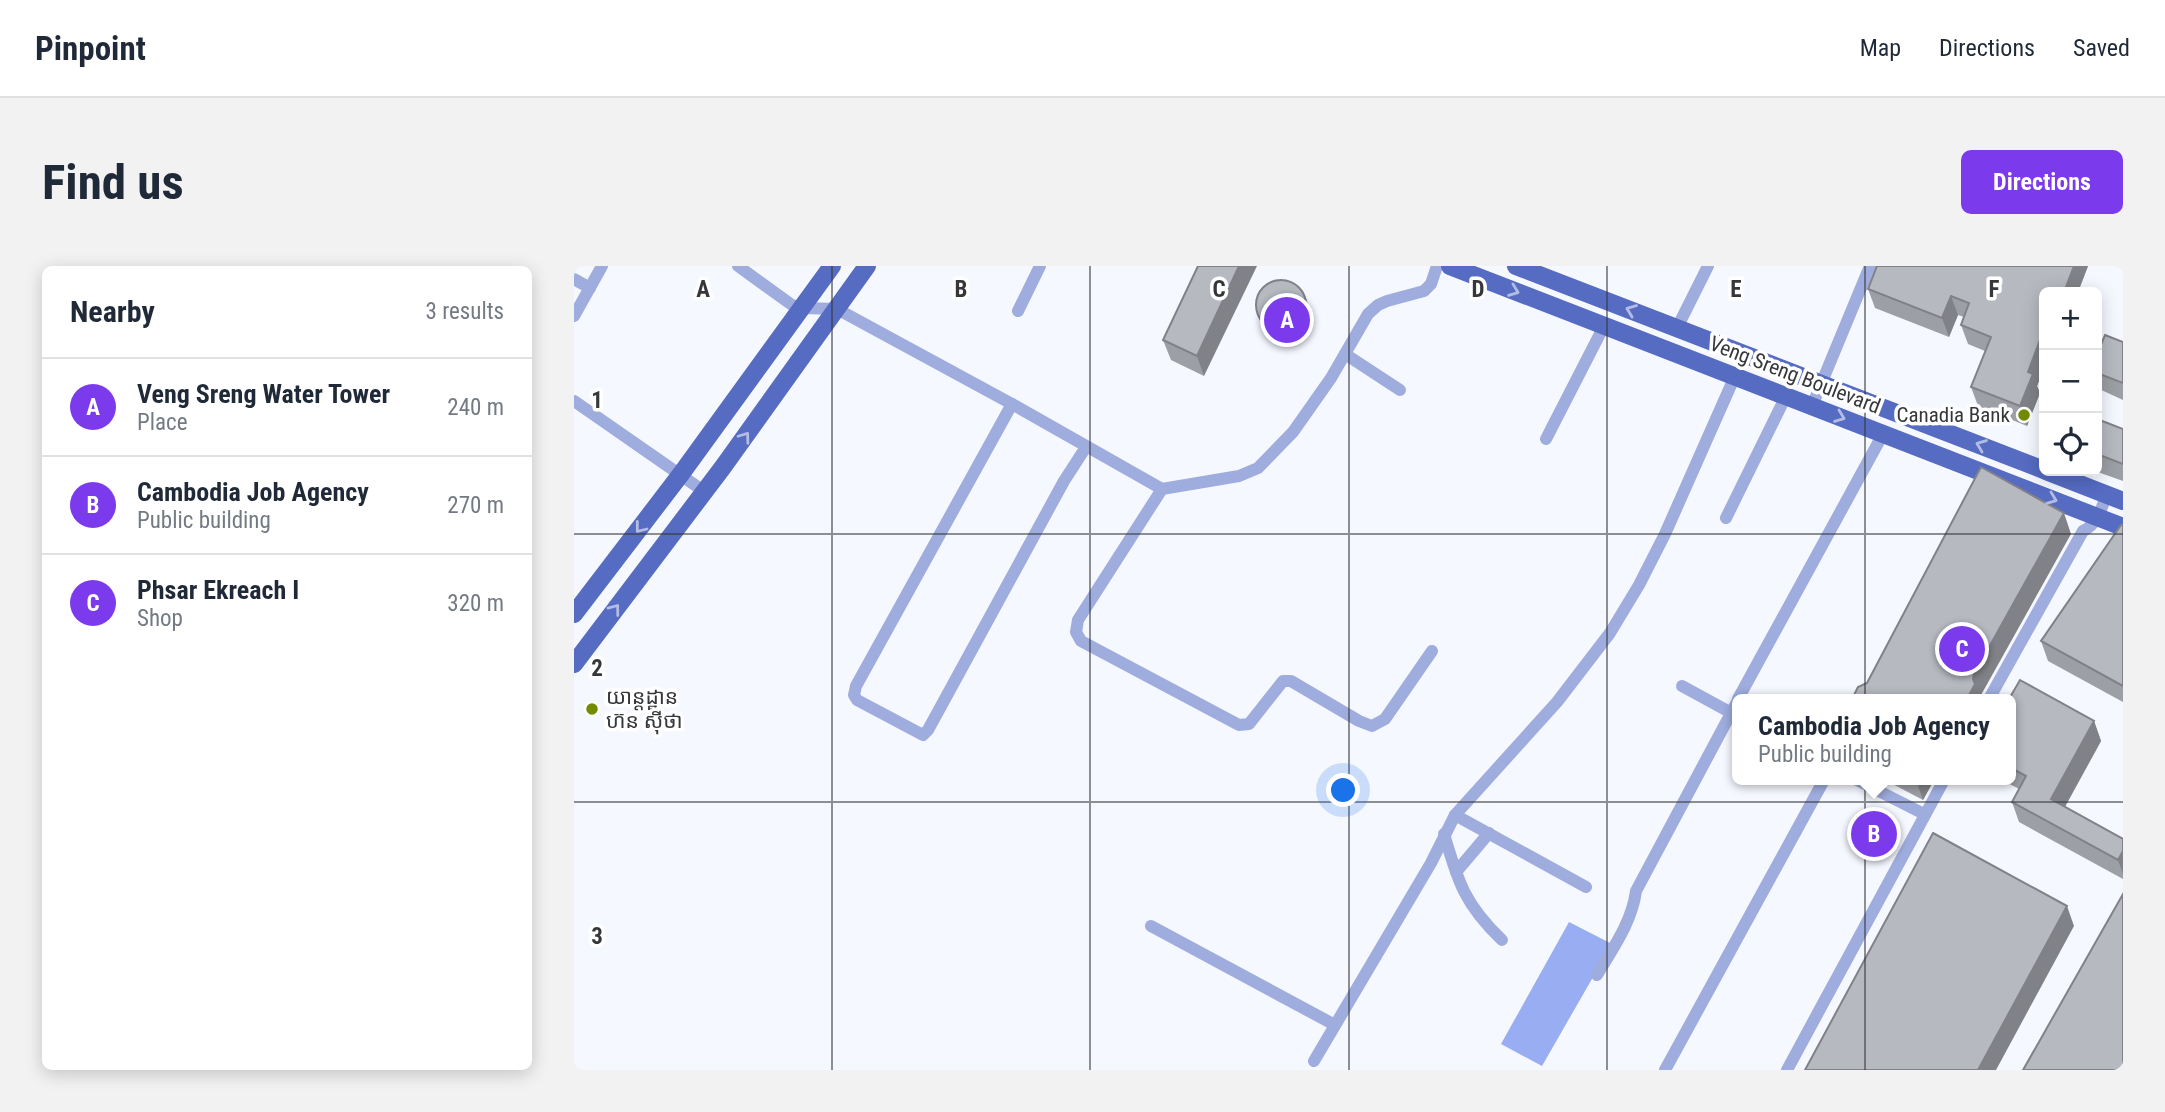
<!DOCTYPE html>
<html lang="en">
<head>
<meta charset="utf-8">
<style>
  :root { --surface:#fff; --page:#f2f2f3; --text:#1f2937; --muted:#747a83; --line:#e0e1e3; --accent:#7c3aed }
  body { margin:0; font-family:"Roboto Condensed","Noto Sans Khmer",sans-serif; background:var(--page); color:var(--text) }
  .controls { position:absolute; right:21px; top:21px; display:grid; overflow:hidden; border-radius:10px; box-shadow:0 4px 18px #0003 }
  .controls button { width:63px; height:63px; display:grid; place-items:center; padding:0; border:0; border-bottom:2px solid var(--line); background:var(--surface); color:var(--text); font:35px sans-serif }
  .you { position:absolute; left:770px; top:525px; width:24px; height:24px; margin:-18px; border:5px solid #fff; border-radius:50%; background:#1a73e8; box-shadow:0 0 0 10px #1a73e833 }
  .badge { display:grid; place-items:center; width:46px; height:46px; border-radius:50%; background:var(--accent); color:#fff; font-size:23px; font-weight:700 }
  .pin { position:absolute; translate:-50% -50%; border:4px solid #fff; box-shadow:0 2px 7px #0006 }
  .popup { position:absolute; left:1158px; top:428px; width:284px; height:91px; box-sizing:border-box; display:grid; place-content:center; border-radius:10px; background:var(--surface); filter:drop-shadow(0 2px 5px #0005); font-size:23px; white-space:nowrap; color:var(--muted) }
  .popup b { font-size:26px; color:var(--text) }
  .popup::after { content:''; position:absolute; left:50%; top:100%; margin-left:-14px; border:14px solid transparent; border-top-color:var(--surface) }
  .list { margin:0; padding:0; list-style:none }
  h2 { display:flex; justify-content:space-between; align-items:center; height:91px; margin:0; padding:0 28px; font-size:30px }
  h2 small { font-size:23px; font-weight:400; color:var(--muted) }
  .list li { display:grid; grid-template-columns:46px 1fr auto; gap:21px; align-items:center; box-sizing:border-box; height:98px; padding:0 28px; border-top:2px solid var(--line) }
  .list b { display:block; font-size:26px; white-space:nowrap }
  .list p { margin:0; font-size:23px; white-space:nowrap; color:var(--muted) }
  .list em { font-size:23px; font-style:normal; color:var(--muted) }
  .icon { flex:none; width:38px; height:38px; fill:none; stroke:currentColor; stroke-width:2; stroke-linecap:round; stroke-linejoin:round }
  .map { position:relative; flex:none; width:1549px; height:804px; overflow:hidden; border-radius:10px }
  header { display:flex; align-items:center; gap:42px; box-sizing:border-box; height:98px; padding:0 35px; background:var(--surface); border-bottom:2px solid var(--line) }
  header strong { font-size:33px }
  nav { display:flex; gap:38px; margin-inline-start:auto; font-size:24px }
  .intro { display:flex; align-items:center; justify-content:space-between; box-sizing:border-box; height:168px; padding:0 42px }
  h1 { margin:0; font-size:49px }
  .button { padding:18px 32px; border-radius:10px; background:var(--accent); color:#fff; font-size:24px; font-weight:700 }
  main { display:flex; gap:42px; padding:0 42px }
  aside { flex:1; background:var(--surface); border-radius:10px; box-shadow:0 4px 18px #0003 }
  .map>svg:first-child { display:block }
  .water { fill:#99adf2 }
  .lines { fill:none; stroke-linecap:round; stroke-linejoin:round }
  .street { stroke:#9eadde; stroke-width:12 }
  .primary { stroke:#566bc2; stroke-width:18 }
  .wall { fill:#9d9fa6 }
  .shaded-wall { fill:#808287 }
  .building { fill:#b7b9c1; stroke:#808287; stroke-width:2 }
  .oneway { stroke:#b3bce4 }
  .grid { fill:none; stroke:#35373a; stroke-width:2; stroke-opacity:0.55 }
  .poi-dot { fill:#728b00; stroke:#fff; stroke-width:2.5 }
  .labels { text-anchor:middle; dominant-baseline:central; stroke-width:7; stroke-linejoin:round; paint-order:stroke }
  .street-label { font-size:21px; fill:#35373a; stroke:#fff }
  .poi-label { font-size:21px; fill:#35373a; stroke:#fff; text-anchor:end }
  .grid-label { font-size:23px; text-anchor:middle; font-weight:bold; fill:#35373a; stroke:#fff; stroke-width:7; stroke-linejoin:round; paint-order:stroke }
</style>
</head>
<body>
<header>
<strong>Pinpoint</strong>
<nav><a>Map</a><a>Directions</a><a>Saved</a></nav>
</header>
<div class="intro"><h1>Find us</h1><a class="button">Directions</a></div>
<main>
<aside>
<h2>Nearby<small>3 results</small></h2>
<ul class="list">
<li><span class="badge">A</span><div><b>Veng Sreng Water Tower</b><p>Place</p></div><em>240 m</em></li>
<li><span class="badge">B</span><div><b>Cambodia Job Agency</b><p>Public building</p></div><em>270 m</em></li>
<li><span class="badge">C</span><div><b>Phsar Ekreach I</b><p>Shop</p></div><em>320 m</em></li>
</ul>
</aside>
<div class="map">
<svg width="1549" height="804" viewBox="0 0 1549 804">
  <rect width="100%" height="100%" fill="#f6f8ff"/>
  <!-- water -->
  <path class="water" d="M995 656 1038 678 968 800 927 778Z"/>
  <g class="lines">
    <!-- street -->
    <g class="street">
      <path d="M164 0 218 39 229 42 263 43 438 138 282 420 280 429 283 434 349 469 354 464 490 215 512 181"/>
      <path d="M0 13 16 22"/>
      <path d="M444 45 466 0"/>
      <path d="M0 50 28 0"/>
      <path d="M1103 62 1134 0"/>
      <path d="M771 88 826 124"/>
      <path d="M0 135 131 226"/>
      <path d="M438 138 588 223"/>
      <path d="M1238 140 1296 0"/>
      <path d="M972 173 1030 60"/>
      <path d="M1152 252 1212 130"/>
      <path d="M858 385 811 453 798 460 785 455 717 415H709L675 458 665 459 507 375 502 366 504 354 588 223 665 210 684 202 719 166 757 112 794 48 804 39 813 35 850 25 857 18 863 0"/>
      <path d="M1108 420 1163 450"/>
      <path d="M1164 433 1309 168"/>
      <path d="M1415 433 1509 265C1524 258 1527 243 1533 228"/>
      <path d="M1283 514 1350 548"/>
      <path d="M881 549 1012 621"/>
      <path d="M870 568C884 616 891 639 928 674"/>
      <path d="M882 606 915 567"/>
      <path d="M577 660 759 758"/>
      <path d="M1023 709C1039 682 1058 656 1062 625L1164 434"/>
      <path d="M740 795 857 597 881 549 983 436 1036 367 1065 319 1091 268 1161 110"/>
      <path d="M1091 804 1250 514"/>
      <path d="M1213 804 1370 514"/>
    </g>
    <!-- primary -->
    <g class="primary">
      <path d="M876 0 1549 261"/>
      <path d="M942 0 1470 204"/>
      <path d="M1472 205 1549 235"/>
      <path d="M0 348 107 208 258 0"/>
      <path d="M0 398 149 201 293 0"/>
    </g>
  </g>
  <!-- wall -->
  <g class="wall">
    <path d="M624 0 630 110 597 94 589 74Z"/>
    <path d="M1514 0 1504 26H1470V102L1463 120 1466 127 1453 160 1404 140 1397 121 1411 85 1394 78 1387 59 1390 51 1384 49 1375 71 1301 42 1294 23Z"/>
    <path d="M731 30 737 46 738 55 735 65 730 73 721 78 712 79 702 77 694 71 689 63 683 47Z"/>
    <path d="M1549 76V134L1523 122V88Z"/>
    <path d="M1523 153 1549 163V215L1521 205H1523Z"/>
    <path d="M1549 259V436L1474 395 1467 375Z"/>
    <path d="M1437 433 1520 455 1527 475 1491 541 1549 573V613L1445 556 1438 536 1445 523 1428 514H1437Z"/>
    <path d="M1311 514H1360L1349 534Z"/>
  </g>
  <!-- shaded-wall -->
  <g class="shaded-wall">
    <path d="M665 0H683L630 110 623 90Z"/>
    <path d="M1500 0H1514L1504 26H1490Z"/>
    <path d="M731 30 737 46 738 55 735 65 730 73 721 78 716 62Z"/>
    <path d="M1377 30 1384 49 1375 71 1368 52Z"/>
    <path d="M1469 66 1470 102 1463 120 1466 127 1453 160 1446 140 1454 106Z"/>
    <path d="M1490 247 1497 268 1407 429V433H1393L1400 408Z"/>
    <path d="M1520 455 1527 475 1484 553 1477 533Z"/>
    <path d="M1342 514H1360L1349 534Z"/>
    <path d="M1549 585V608L1544 594Z"/>
    <path d="M1493 640 1500 660 1422 804H1404Z"/>
  </g>
  <!-- building -->
  <g class="building">
    <path d="M624 0H665L623 90 589 74Z"/>
    <path d="M1303 0H1500L1490 26H1470V67L1469 66 1454 106 1459 108 1446 140 1397 121 1417 71 1387 59 1395 37 1377 30 1368 52 1294 23Z"/>
    <circle cx="707" cy="39" r="25"/>
    <path d="M1531 69 1549 76V117L1523 107V88Z"/>
    <path d="M1523 153 1549 163V198L1523 188Z"/>
    <path d="M1407 201 1490 247 1400 408 1399 413 1401 418 1393 433H1278L1284 421 1293 417Z"/>
    <path d="M1547 259H1549V420L1467 375Z"/>
    <path d="M1446 414 1520 455 1477 533 1549 573V585L1544 594 1438 536 1452 510 1437 502V433H1435Z"/>
    <path d="M1359 567 1493 640 1404 804H1231Z"/>
    <path d="M1549 628V804H1449Z"/>
  </g>
  <!-- one-way arrows -->
  <defs><path id="oneway-chevron" d="M-2-3.5L2.5 0L-2 3.5" fill="none" stroke-width="1.6" stroke-linecap="round" stroke-linejoin="round" transform="scale(1.75)"/></defs>
  <g class="oneway">
    <use href="#oneway-chevron" transform="translate(940 25) rotate(21)"/>
    <use href="#oneway-chevron" transform="translate(1057 44) rotate(-159)"/>
    <use href="#oneway-chevron" transform="translate(1266 151) rotate(21)"/>
    <use href="#oneway-chevron" transform="translate(171 171) rotate(-54)"/>
    <use href="#oneway-chevron" transform="translate(1407 179) rotate(-159)"/>
    <use href="#oneway-chevron" transform="translate(1478 233) rotate(21)"/>
    <use href="#oneway-chevron" transform="translate(66 262) rotate(128)"/>
    <use href="#oneway-chevron" transform="translate(41 343) rotate(-53)"/>
  </g>
  <!-- grid -->
  <path class="grid" d="M258 0V804M516 0V804M775 0V804M1033 0V804M1291 0V804M0 268H1549M0 536H1549"/>
  <!-- markers -->
  <g class="poi-dot">
    <circle cx="1450" cy="149" r="7"/>
    <circle cx="18" cy="443" r="7"/>
  </g>
  <g class="labels">
    <!-- street labels -->
    <g class="street-label">
      <text transform="translate(1221 109) rotate(21)">Veng Sreng Boulevard</text>
    </g>
    <!-- poi labels -->
    <g class="poi-label">
      <text x="1436" y="149">Canadia Bank</text>
      <text x="32" y="431" text-anchor="start">យាន្ដដ្ឋាន<tspan x="32" dy="24">ហ៊ន ស៊ីថា</tspan></text>
    </g>
  </g>
  <g class="grid-label">
    <text x="129" y="31">A</text>
    <text x="387" y="31">B</text>
    <text x="645" y="31">C</text>
    <text x="904" y="31">D</text>
    <text x="1162" y="31">E</text>
    <text x="1420" y="31">F</text>
    <text x="23" y="142">1</text>
    <text x="23" y="410">2</text>
    <text x="23" y="678">3</text>
  </g>
</svg>
<div class="controls">
<button>+</button>
<button>−</button>
<button><svg class="icon" aria-label="locate" viewBox="0 0 24 24"><circle cx="12" cy="12" r="6"/><path d="M12 2v4M12 18v4M2 12h4M18 12h4"/></svg></button>
</div>
<div class="you"></div>
<div class="pin badge" style="left:713px;top:54px">A</div>
<div class="pin badge" style="left:1300px;top:568px">B</div>
<div class="popup"><b>Cambodia Job Agency</b>Public building</div>
<div class="pin badge" style="left:1388px;top:383px">C</div>
</div>
</main>
</body>
</html>
